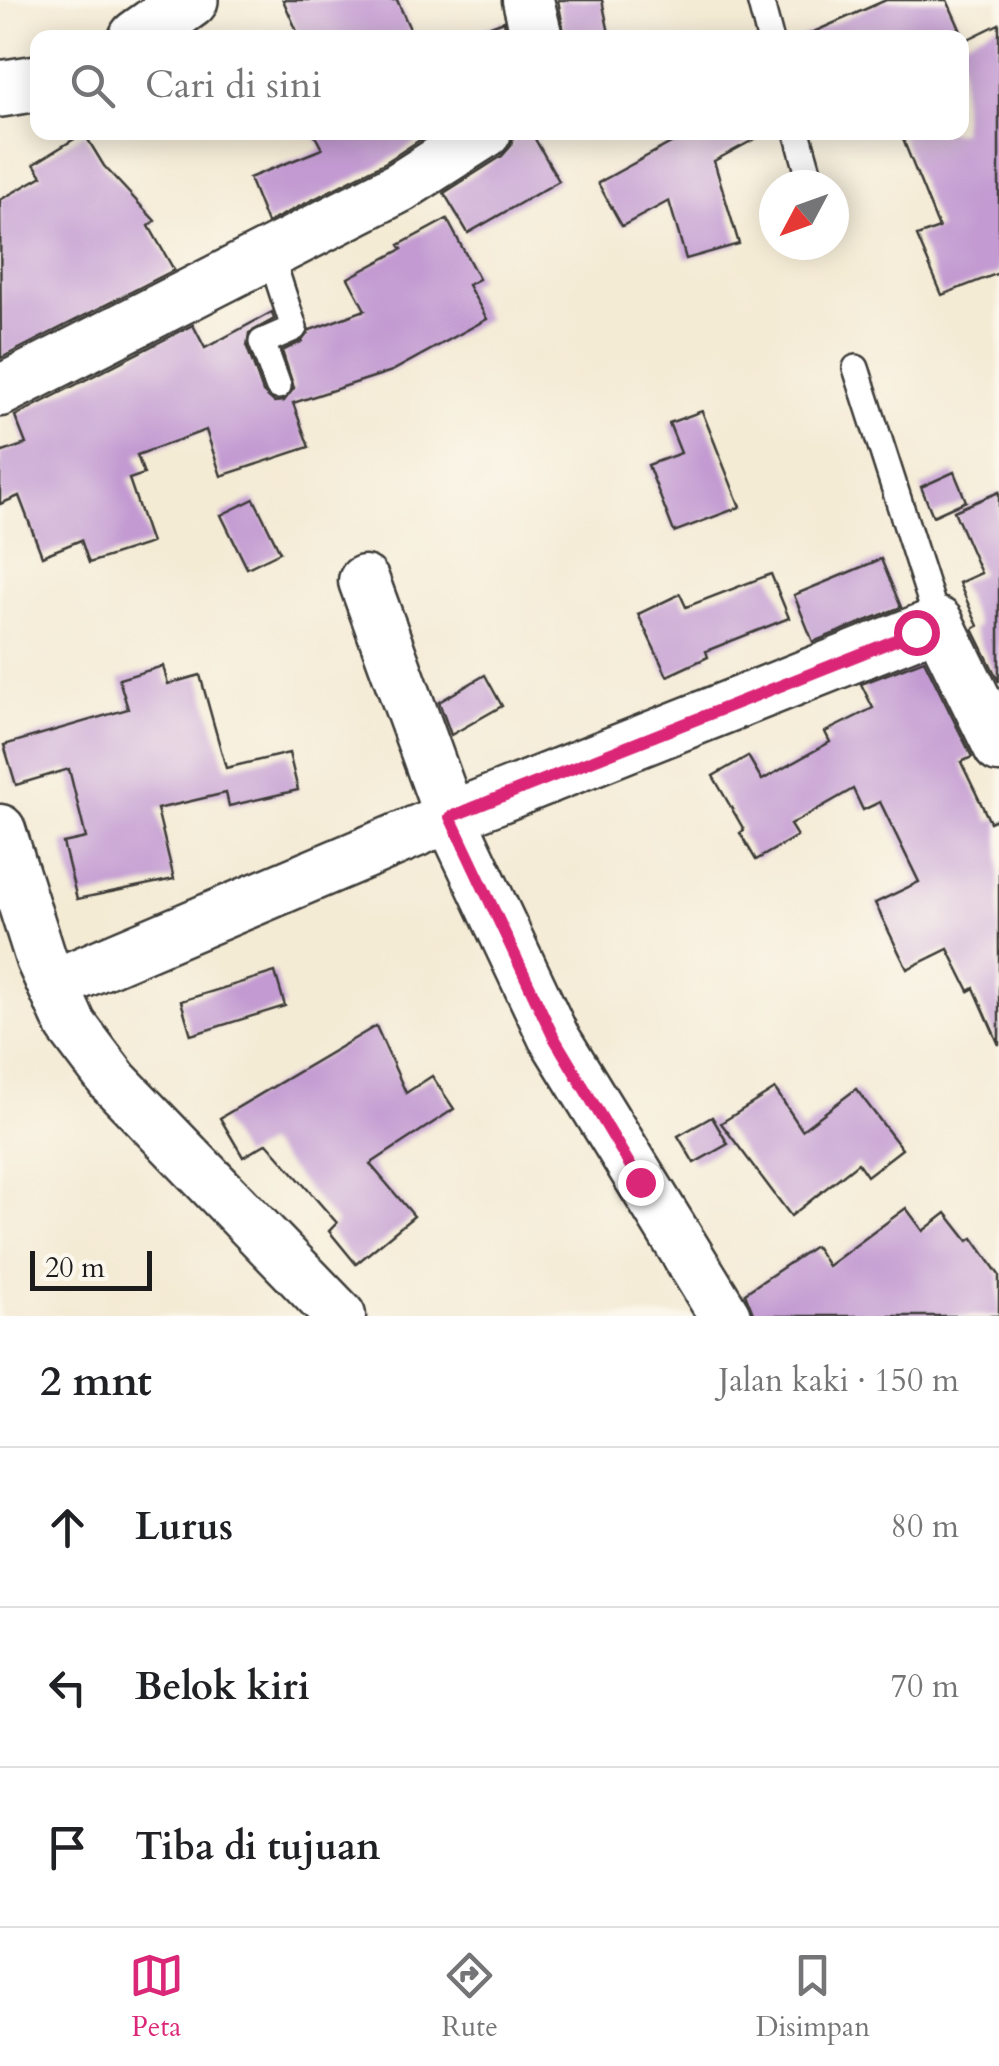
<!DOCTYPE html>
<html lang="id">
<head>
<meta charset="utf-8">
<style>
  :root { --surface:#fff; --page:#f6f6f6; --text:#202124; --muted:#757577; --line:#e0e0e0; --accent:#db2777 }
  body { margin:0; font-family:Cardo,serif; background:var(--page); color:var(--text) }
  .compass { position:absolute; left:759px; top:170px; width:90px; height:90px; border-radius:50%; background:var(--surface); box-shadow:0 5px 25px #0003; rotate:229deg }
  .scale { position:absolute; left:30px; bottom:25px; width:122px; box-sizing:border-box; padding-left:10px; border:5px solid #1c1c1c; border-top:0; font-size:28px; line-height:35px; white-space:nowrap; color:#1c1c1c; -webkit-text-stroke:8px #fbf7ec; paint-order:stroke }
  .stop { position:absolute; width:30px; height:30px; margin:-22px; border:8px solid #db2777; border-radius:50%; background:#fff }
  .stop.end { background:#db2777; border-color:#fff; box-shadow:0 2px 10px #0008 }
  .list { margin:0; padding:0; list-style:none }
  h2 { display:flex; justify-content:space-between; align-items:center; height:130px; margin:0; padding:0 40px; font-size:42px }
  h2 small { font-size:32px; font-weight:400; color:var(--muted) }
  .list li { display:grid; grid-template-columns:65px 1fr auto; gap:30px; align-items:center; box-sizing:border-box; height:160px; padding:0 40px; border-top:2px solid var(--line) }
  .list b { display:block; font-size:38px; white-space:nowrap }
  .list em { font-size:32px; font-style:normal; color:var(--muted) }
  .icon { flex:none; width:55px; height:55px; fill:none; stroke:currentColor; stroke-width:2; stroke-linecap:round; stroke-linejoin:round }
  .map { position:relative; flex:none; width:999px; height:1316px; overflow:hidden }
  .search { position:absolute; background:var(--surface); box-shadow:0 5px 25px #0003; left:30px; right:30px; top:30px; height:110px; display:flex; align-items:center; gap:25px; box-sizing:border-box; padding:0 35px; border-radius:20px; color:var(--muted); font-size:38px }
  .sheet { height:610px; background:var(--surface) }
  nav { display:flex; justify-content:space-around; align-items:center; box-sizing:border-box; height:140px; border-top:2px solid var(--line); background:var(--surface); font-size:28px; color:var(--muted) }
  nav a { display:grid; justify-items:center; gap:5px }
  nav .on { color:var(--accent) }
  .map>svg:first-child { display:block }
  .building { fill:#c39bd2 }
  .lines { fill:none; stroke-linecap:round; stroke-linejoin:round }
  .lane-casing { stroke:#3c3b38; stroke-width:30 }
  .street-casing { stroke:#3c3b38; stroke-width:55 }
  .secondary-casing { stroke:#3c3b38; stroke-width:60 }
  .lane { stroke:#fff; stroke-width:25 }
  .street { stroke:#fff; stroke-width:50 }
  .secondary { stroke:#fff; stroke-width:55 }
  .route { stroke:#db2777; stroke-width:12 }
</style>
</head>
<body>
<div class="map">
<svg width="999" height="1316" viewBox="0 0 999 1316">
  <rect width="100%" height="100%" fill="#fbf7ec"/>
  <filter id="ink" filterUnits="userSpaceOnUse"><feTurbulence type="fractalNoise" baseFrequency=".01" numOctaves="2"/><feDisplacementMap in="SourceGraphic" scale="20" xChannelSelector="R" yChannelSelector="G"/><feConvolveMatrix kernelMatrix="1 2 1 2 8 2 1 2 1" color-interpolation-filters="sRGB"/></filter>
  <filter id="wash" filterUnits="userSpaceOnUse"><feTurbulence type="fractalNoise" baseFrequency=".0048" numOctaves="4" result="noise"/><feDisplacementMap in="SourceGraphic" scale="40" xChannelSelector="R" yChannelSelector="G"/><feGaussianBlur stdDeviation="2.25" result="paint"/><feColorMatrix in="noise" values="0 0 0 0 0 0 0 0 0 0 0 0 0 0 0 0 0 1.4 0 .05"/><feComposite in="paint" operator="in"/></filter>
  <g filter="url(#wash)">
    <rect width="100%" height="100%" fill="#f4ebd5"/>
    <g id="blocks">
      <!-- building -->
      <g class="building">
        <path d="M283 0H397L414 38H300Z"/>
        <path d="M558 0H602L610 38H565Z"/>
        <path d="M886 0H947L964 38H800Z"/>
        <path d="M504 21 507 38H470L469 34Z"/>
        <path d="M999 24V273L942 295 917 236 939 228 900 132H962V42Z"/>
        <path d="M313 132H432L386 162 267 223 249 178 322 149Z"/>
        <path d="M514 132H531L559 181 468 233 444 193 502 156 511 146Z"/>
        <path d="M691 132H768L714 161 739 244 686 259 669 201 622 226 598 183Z"/>
        <path d="M84 133 104 166 155 221 149 226 174 270 1 358 0 200 42 176 34 164Z"/>
        <path d="M447 219 479 279 468 285 487 319 392 371 293 403 309 447 221 476 206 430 137 455 144 474 129 479 151 543 89 563 81 540 42 556 19 496 0 504V453L26 444 15 416 193 325 205 348 272 312 274 319 249 333 247 347 263 392 274 402 284 401 294 388 282 351 301 342 310 330 365 310 348 278 402 249 399 245Z"/>
        <path d="M702 411 740 507 674 532 648 465 681 453 669 423Z"/>
        <path d="M954 472 966 501 933 516 921 487Z"/>
        <path d="M999 492V682L973 629 978 626 959 583 981 573 954 511Z"/>
        <path d="M254 499 280 552 247 568 221 515Z"/>
        <path d="M881 559 901 607 813 642 794 595Z"/>
        <path d="M771 574 789 618 706 651 708 657 667 676 638 614 680 594 686 607Z"/>
        <path d="M924 660 972 757 961 762 990 822 999 818V1045L974 988 969 991 948 949 907 969 875 903 919 882 880 802 863 810 853 789 790 825 797 836 756 860 740 833 744 830 713 776 748 756 762 780 830 742 825 732 873 708 861 684Z"/>
        <path d="M163 666 168 684 200 675 226 768 289 753 298 790 229 806 226 793 157 809 174 879 77 899 63 843 86 838 69 769 16 785 4 745 128 709 119 679Z"/>
        <path d="M485 675 502 706 451 735 439 702Z"/>
        <path d="M275 972 285 1006 191 1035 181 1001Z"/>
        <path d="M376 1026 406 1093 432 1076 454 1109 370 1164 414 1216 356 1264 329 1231 337 1223 267 1143 243 1157 220 1118Z"/>
        <path d="M775 1089 802 1130 856 1089 902 1149 867 1176 858 1163 791 1216 721 1123Z"/>
        <path d="M712 1117 728 1144 694 1163 678 1136Z"/>
        <path d="M906 1208 923 1231 946 1213 968 1241 973 1238 999 1275V1316H754L745 1293 815 1246 828 1266Z"/>
      </g>
    </g>
  </g>
  <g filter="url(#ink)">
    <use href="#blocks" fill-opacity="0" stroke="#3c3b38" stroke-width="2.5"/>
    <g class="lines">
      <defs>
        <g id="lane">
          <path d="M760 0 770 38"/>
          <path d="M797 132 812 185"/>
          <path d="M269 251 294 328 262 342 278 386"/>
          <path d="M856 368 938 623"/>
        </g>
        <g id="street">
          <path d="M528 0 537 38"/>
          <path d="M0 391 400 187 486 132"/>
          <path d="M0 830 41 959 71 1025 114 1082 340 1316"/>
          <path d="M53 985 450 817 364 581"/>
          <path d="M725 1316 553 1036 450 817 938 623 999 747"/>
        </g>
        <g id="secondary">
          <path d="M137 38 190 0"/>
          <path d="M0 89 38 83"/>
        </g>
      </defs>
      <!-- lane casing -->
      <use href="#lane" class="lane-casing"/>
      <!-- street casing -->
      <use href="#street" class="street-casing"/>
      <!-- secondary casing -->
      <use href="#secondary" class="secondary-casing"/>
      <!-- lane -->
      <use href="#lane" class="lane"/>
      <!-- street -->
      <use href="#street" class="street"/>
      <!-- secondary -->
      <use href="#secondary" class="secondary"/>
    </g>
  </g>
  <g class="lines" filter="url(#ink)">
    <!-- route -->
    <path class="route" d="M640 1182 553 1036 450 817 916 632"/>
  </g>
</svg>
<svg class="compass" viewBox="-18 -18 36 36"><path d="M0-13l5 13h-10z" fill="#e53935"/><path d="M0 13l5-13h-10z" fill="#757577"/></svg>
<div class="scale">20 m</div>
<div class="stop" style="left:916px;top:632px"></div>
<div class="stop end" style="left:640px;top:1182px"></div>
<div class="search"><svg class="icon" aria-label="search" viewBox="0 0 24 24"><circle cx="10" cy="10" r="6"/><path d="M15 15l6 6"/></svg>Cari di sini</div>
</div>
<section class="sheet">
<h2>2 mnt<small>Jalan kaki · 150 m</small></h2>
<ul class="list">
<li><svg class="icon" aria-label="ahead" viewBox="0 0 24 24"><path d="M12 20V5M6 11l6-6 6 6"/></svg><div><b>Lurus</b></div><em>80 m</em></li>
<li><svg class="icon" aria-label="left" viewBox="0 0 24 24"><path d="M17 20v-9H6M10 6l-5 5 5 5"/></svg><div><b>Belok kiri</b></div><em>70 m</em></li>
<li><svg class="icon" aria-label="arrive" viewBox="0 0 24 24"><path d="M6 21V4h12l-3 4 3 4H6"/></svg><div><b>Tiba di tujuan</b></div></li>
</ul>
</section>
<nav>
<a class="on"><svg class="icon" aria-label="map" viewBox="0 0 24 24"><path d="M3 6l6-2 6 2 6-2v14l-6 2-6-2-6 2zM9 4v14M15 6v14"/></svg>Peta</a>
<a><svg class="icon" aria-label="directions" viewBox="0 0 24 24"><path d="M12 3l9 9-9 9-9-9zM9 14v-3h6M13 9l2 2-2 2"/></svg>Rute</a>
<a><svg class="icon" aria-label="saved" viewBox="0 0 24 24"><path d="M7 4h10v16l-5-4-5 4z"/></svg>Disimpan</a>
</nav>
</body>
</html>
